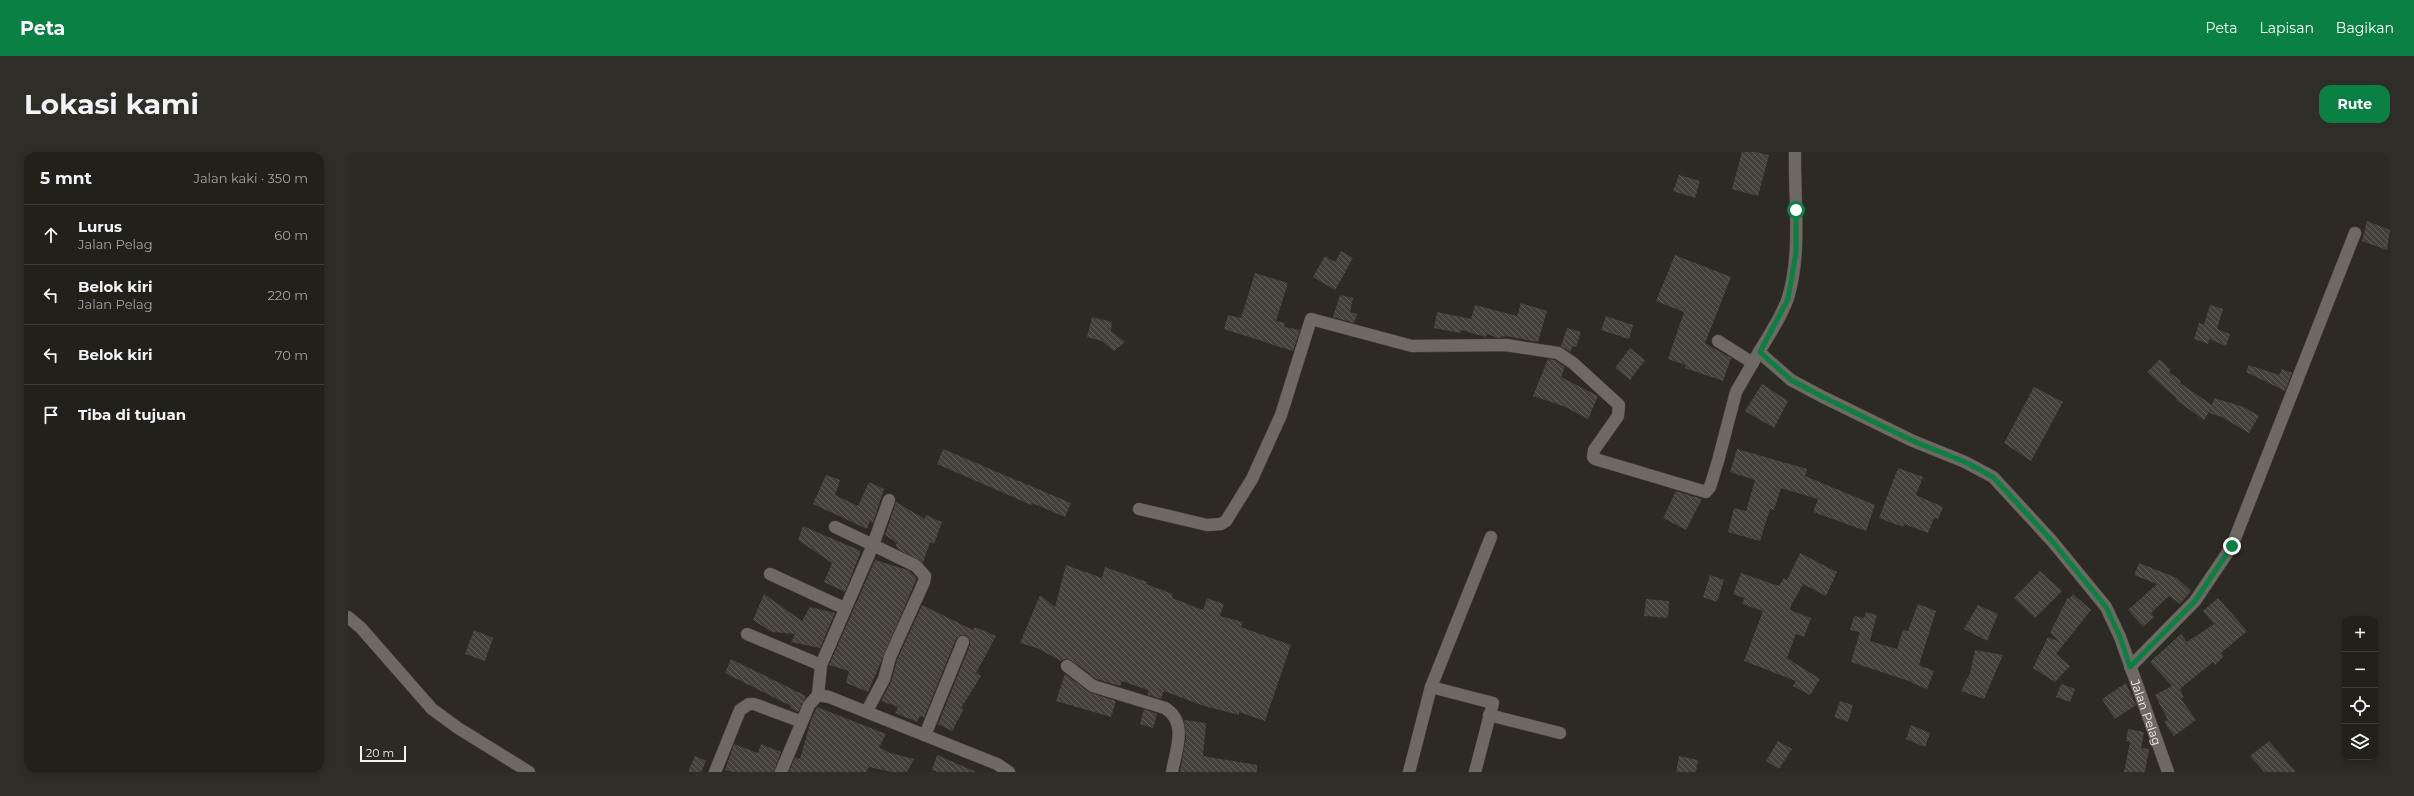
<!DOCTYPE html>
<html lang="id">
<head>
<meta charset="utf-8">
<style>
  :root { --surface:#22201b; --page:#2e2d28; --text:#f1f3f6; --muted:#a2a3a3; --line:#3f3e3a; --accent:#0b8043 }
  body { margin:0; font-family:Montserrat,sans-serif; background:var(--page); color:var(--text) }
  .controls { position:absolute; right:12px; bottom:12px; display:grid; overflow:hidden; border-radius:8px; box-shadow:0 2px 6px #0003 }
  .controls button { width:36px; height:36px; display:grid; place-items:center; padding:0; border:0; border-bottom:1px solid var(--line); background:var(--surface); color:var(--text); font:20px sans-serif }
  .scale { position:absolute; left:12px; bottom:10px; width:46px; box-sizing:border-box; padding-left:4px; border:2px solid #f5f2ee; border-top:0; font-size:11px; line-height:14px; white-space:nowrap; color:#f5f2ee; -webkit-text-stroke:3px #2d2a24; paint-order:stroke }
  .stop { position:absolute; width:12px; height:12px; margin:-9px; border:3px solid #0b8043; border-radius:50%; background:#fff }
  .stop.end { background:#0b8043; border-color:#fff; box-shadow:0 1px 4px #0008 }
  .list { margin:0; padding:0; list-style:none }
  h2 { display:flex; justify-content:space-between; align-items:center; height:52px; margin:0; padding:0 16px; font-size:17px }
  h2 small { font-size:13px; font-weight:400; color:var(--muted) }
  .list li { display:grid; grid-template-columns:26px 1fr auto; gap:12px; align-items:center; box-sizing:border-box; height:60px; padding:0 16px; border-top:1px solid var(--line) }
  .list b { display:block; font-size:15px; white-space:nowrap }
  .list p { margin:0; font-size:13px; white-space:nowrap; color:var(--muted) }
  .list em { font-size:13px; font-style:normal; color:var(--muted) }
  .icon { flex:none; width:22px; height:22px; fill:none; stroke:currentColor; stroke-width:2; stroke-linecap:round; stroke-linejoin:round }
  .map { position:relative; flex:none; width:2042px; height:620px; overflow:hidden; border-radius:12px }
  header { display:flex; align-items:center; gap:24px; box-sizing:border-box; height:56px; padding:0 20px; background:var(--accent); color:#fff }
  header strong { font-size:19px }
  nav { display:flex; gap:22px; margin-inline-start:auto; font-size:14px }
  .intro { display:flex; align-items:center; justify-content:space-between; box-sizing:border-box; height:96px; padding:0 24px }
  h1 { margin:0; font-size:28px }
  .button { padding:10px 18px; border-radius:12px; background:var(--accent); color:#fff; font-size:14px; font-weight:700 }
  main { display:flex; gap:24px; padding:0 24px }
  aside { flex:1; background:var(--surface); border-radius:12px; box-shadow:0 2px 6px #0003 }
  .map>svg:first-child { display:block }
  .building { fill:url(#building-back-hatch) }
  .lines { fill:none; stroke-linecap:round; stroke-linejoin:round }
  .minor-casing { stroke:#4c4843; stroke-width:13 }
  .minor { stroke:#6e6962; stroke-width:12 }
  .route { stroke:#0b8043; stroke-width:5 }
  .labels { text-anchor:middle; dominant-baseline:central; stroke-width:3; stroke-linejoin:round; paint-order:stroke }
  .street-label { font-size:12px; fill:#f5f2ee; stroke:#2d2a24 }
</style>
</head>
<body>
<header>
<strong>Peta</strong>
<nav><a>Peta</a><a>Lapisan</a><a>Bagikan</a></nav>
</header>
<div class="intro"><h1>Lokasi kami</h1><a class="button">Rute</a></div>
<main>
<aside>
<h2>5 mnt<small>Jalan kaki · 350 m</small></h2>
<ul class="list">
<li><svg class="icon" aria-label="ahead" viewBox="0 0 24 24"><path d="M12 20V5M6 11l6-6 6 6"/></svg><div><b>Lurus</b><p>Jalan Pelag</p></div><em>60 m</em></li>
<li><svg class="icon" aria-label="left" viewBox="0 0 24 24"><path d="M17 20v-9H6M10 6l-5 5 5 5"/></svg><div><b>Belok kiri</b><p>Jalan Pelag</p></div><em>220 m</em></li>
<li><svg class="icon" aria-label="left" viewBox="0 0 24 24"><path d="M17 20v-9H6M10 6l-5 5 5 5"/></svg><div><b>Belok kiri</b></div><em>70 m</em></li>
<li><svg class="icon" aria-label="arrive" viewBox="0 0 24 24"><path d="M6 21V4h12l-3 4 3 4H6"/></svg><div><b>Tiba di tujuan</b></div></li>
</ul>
</aside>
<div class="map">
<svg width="2042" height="620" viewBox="0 0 2042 620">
  <defs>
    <pattern id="building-back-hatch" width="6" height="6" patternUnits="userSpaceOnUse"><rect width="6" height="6" fill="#44403a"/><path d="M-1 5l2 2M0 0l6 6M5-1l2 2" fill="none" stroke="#605c57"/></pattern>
  </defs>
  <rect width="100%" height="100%" fill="#2d2a24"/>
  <!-- building -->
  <g class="building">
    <path d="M1394 0H1408L1421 3 1410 44 1384 37Z"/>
    <path d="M1331 23 1352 29 1347 46 1325 39Z"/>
    <path d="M2019 69 2042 78 2039 98 2014 89Z"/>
    <path d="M993 99 1005 106 987 138 965 125 977 104 987 110Z"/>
    <path d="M1327 103 1383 125 1357 191 1383 206 1375 229 1337 216 1338 213 1320 207 1336 160 1308 149Z"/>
    <path d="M907 121 940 131 928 169 937 171 936 175 952 178 945 199 876 177 880 163 893 166Z"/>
    <path d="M992 143 1005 146 1002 160 1009 162 1006 171 985 165Z"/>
    <path d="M1173 151 1199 159 1190 190 1158 184 1150 186 1139 182 1138 185 1113 178 1112 181 1086 176 1089 160 1123 167 1127 153 1169 164Z"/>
    <path d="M1862 153 1875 157 1869 177 1882 182 1878 194 1861 187 1860 192 1846 187 1851 171 1856 172Z"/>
    <path d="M1258 164 1285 173 1281 187 1253 178Z"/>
    <path d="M744 165 764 170 763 179 777 190 766 199 754 189 739 185Z"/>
    <path d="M1219 176 1233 180 1228 195 1225 194 1222 200 1213 194Z"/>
    <path d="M1282 196 1297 208 1282 228 1267 216Z"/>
    <path d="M1200 207 1207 208 1217 215 1213 225 1250 244 1240 267 1215 254 1185 244Z"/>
    <path d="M1812 207 1823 218 1821 220 1833 229 1832 231 1864 253 1866 246 1896 255 1911 264 1901 281 1874 265 1862 261 1863 257 1856 268 1828 248 1829 247 1799 220Z"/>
    <path d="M1901 213 1931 223 1934 217 1944 221 1937 239 1898 220Z"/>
    <path d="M1414 232 1440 249 1426 276 1397 259Z"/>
    <path d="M1686 235 1715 250 1683 309 1656 291Z"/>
    <path d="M595 297 723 351 717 365 684 351 683 353 589 312Z"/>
    <path d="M1389 297 1459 317 1457 324 1527 353 1518 379 1465 360 1470 347 1433 336 1426 358 1422 357 1412 389 1380 380 1386 356 1398 359 1407 328 1382 320Z"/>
    <path d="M1550 316 1575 325 1568 343 1595 355 1590 367 1586 366 1580 381 1556 372 1555 375 1531 366Z"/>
    <path d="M478 323 492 328 487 343 510 354 521 330 536 337 525 371 522 369 519 377 465 352Z"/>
    <path d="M1328 339 1354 347 1338 378 1315 366Z"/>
    <path d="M548 350 577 367 578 363 594 370 586 392 582 390 575 411 550 397 548 394 549 391 537 383Z"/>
    <path d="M455 374 513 399 497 440 476 430 484 411 450 388Z"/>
    <path d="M1452 401 1489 420 1478 444 1455 432 1443 454 1442 458 1463 466 1456 485 1448 482 1439 506 1472 527 1462 543 1445 534 1448 529 1396 509 1415 459 1394 452 1396 446 1385 442 1393 421 1431 434 1436 426 1439 428Z"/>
    <path d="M527 408 560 418 569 426 520 540 498 531 501 519 481 513Z"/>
    <path d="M1791 411 1829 426 1843 439 1832 452 1821 444 1803 461 1806 465 1795 475 1780 458 1809 432 1786 423Z"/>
    <path d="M718 413 754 426 757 415 799 430 798 432 825 442 824 446 855 458 859 446 876 452 872 464 895 470 893 475 943 493 917 569 891 560V563L856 554 816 539 813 547 800 543V538L774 529 772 534 748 527 723 508 717 507 713 509 689 496 672 491 692 443 707 455Z"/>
    <path d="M1692 419 1714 439 1687 466 1666 446Z"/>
    <path d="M1362 423 1376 428 1369 450 1355 445Z"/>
    <path d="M416 442 454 469 462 455 487 461 472 496 443 490 447 482 424 480 405 468Z"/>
    <path d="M1725 442 1743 458 1708 502 1722 514 1707 530 1685 516 1700 485 1712 490 1702 481 1720 445 1721 447Z"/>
    <path d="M1870 446 1899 479 1873 501 1876 504 1867 513 1865 510 1832 537 1836 545 1833 547 1848 568 1826 584 1816 570 1820 568 1807 543 1824 534 1802 510 1833 482 1839 490 1866 472 1855 459Z"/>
    <path d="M1298 447 1321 449 1320 466 1296 464Z"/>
    <path d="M1570 452 1588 459 1571 513 1586 519 1579 537 1564 531V530L1503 510 1512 480 1502 478 1506 464 1516 466 1518 460 1529 463 1522 489 1549 497 1555 478 1560 479Z"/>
    <path d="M574 453 625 478 627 475 648 484 628 521 633 524 613 556 616 557 604 579 590 572 622 493V489L618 483H614L608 487 576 566 572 564 569 570 547 561 550 555 533 549 543 530 549 508Z"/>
    <path d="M1630 453 1650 462 1639 489 1616 477Z"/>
    <path d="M126 478 145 486 137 509 117 502Z"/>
    <path d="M1627 498 1655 503 1636 547 1613 539 1622 521Z"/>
    <path d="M383 507 458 544 450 560 442 556 443 554 377 521Z"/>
    <path d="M717 522 741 540 768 549 763 565 708 549Z"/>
    <path d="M1778 531 1788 553 1767 567 1754 547Z"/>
    <path d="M1713 532 1727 537 1722 550 1708 545Z"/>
    <path d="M1492 549 1505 553 1500 570 1486 565Z"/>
    <path d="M469 555 538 582 531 595 542 601 566 607 559 620H544L521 615 518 620H441L447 605 452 607 463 568Z"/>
    <path d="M796 557 809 562 805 576 792 572Z"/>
    <path d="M836 568 858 571 855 604 909 613V620H832L838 586Z"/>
    <path d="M1563 573 1582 581 1577 595 1558 587Z"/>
    <path d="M1780 577 1796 580 1793 596 1801 597 1797 620H1776L1782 590 1778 589Z"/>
    <path d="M1430 589 1444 597 1431 617 1418 609Z"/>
    <path d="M1921 589 1948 620H1916L1902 604Z"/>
    <path d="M386 592 410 601 413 592 433 600 426 620H384L377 618Z"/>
    <path d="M589 603 628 620H590L584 618Z"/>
    <path d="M347 604 358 609 353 620H340Z"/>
    <path d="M1331 604 1350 608 1348 620H1328Z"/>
  </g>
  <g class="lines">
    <defs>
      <g id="minor">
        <path id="s1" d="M1447 0C1446 48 1454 99 1440 146 1434 164 1421 183 1411 200L1443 228 1473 244 1565 289 1617 310 1645 325 1704 389 1758 455 1772 485 1820 620"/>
        <path d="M1370 189 1405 211"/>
        <path d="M791 357 859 373 873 372 878 369 904 327 933 263 963 167 1064 194 1158 193 1210 201 1225 211 1271 253 1270 264 1246 298 1245 305 1247 307 1358 340 1362 335 1370 309 1388 240 1411 200"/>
        <path d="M422 422 496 456"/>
        <path d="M0 465 13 476 84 557 110 576 181 620"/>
        <path d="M399 482 473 513"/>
        <path d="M719 514 745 534 817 556C840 570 828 598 824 620"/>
        <path d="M1782 515 1847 449 1884 394 2007 81"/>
        <path d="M1083 535 1145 551 1127 620"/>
        <path d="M470 543 473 513 525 393 487 375"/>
        <path d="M519 559 536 527 542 505 576 430 577 424 568 414 525 393 541 348"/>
        <path d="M1141 563 1212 581"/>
        <path d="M577 583 615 490"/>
        <path d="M367 620 392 558 401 552H406L454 570"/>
        <path d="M433 620 461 553 470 543 481 545 649 612 661 620"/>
        <path d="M1061 620 1083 535 1143 385"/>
      </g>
    </defs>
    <!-- minor casing -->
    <use href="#minor" class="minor-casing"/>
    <!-- minor -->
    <use href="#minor" class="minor"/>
  </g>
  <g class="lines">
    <!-- route -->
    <path class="route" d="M1448 58V100L1440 147 1412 200 1443 228 1473 244 1565 289 1617 310 1645 325 1704 389 1758 455 1772 485 1782 515 1847 449 1884 394"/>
  </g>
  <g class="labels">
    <!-- street labels -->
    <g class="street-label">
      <text stroke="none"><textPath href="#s1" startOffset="760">Jalan Pelag</textPath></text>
    </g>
  </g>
</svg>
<div class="controls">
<button>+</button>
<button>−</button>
<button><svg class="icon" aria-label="locate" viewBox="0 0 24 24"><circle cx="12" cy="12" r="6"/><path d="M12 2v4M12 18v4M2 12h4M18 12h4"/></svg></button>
<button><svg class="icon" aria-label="layers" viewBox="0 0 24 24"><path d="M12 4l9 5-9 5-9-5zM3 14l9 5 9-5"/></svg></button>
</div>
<div class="scale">20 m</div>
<div class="stop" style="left:1448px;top:58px"></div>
<div class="stop end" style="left:1884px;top:394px"></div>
</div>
</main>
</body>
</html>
